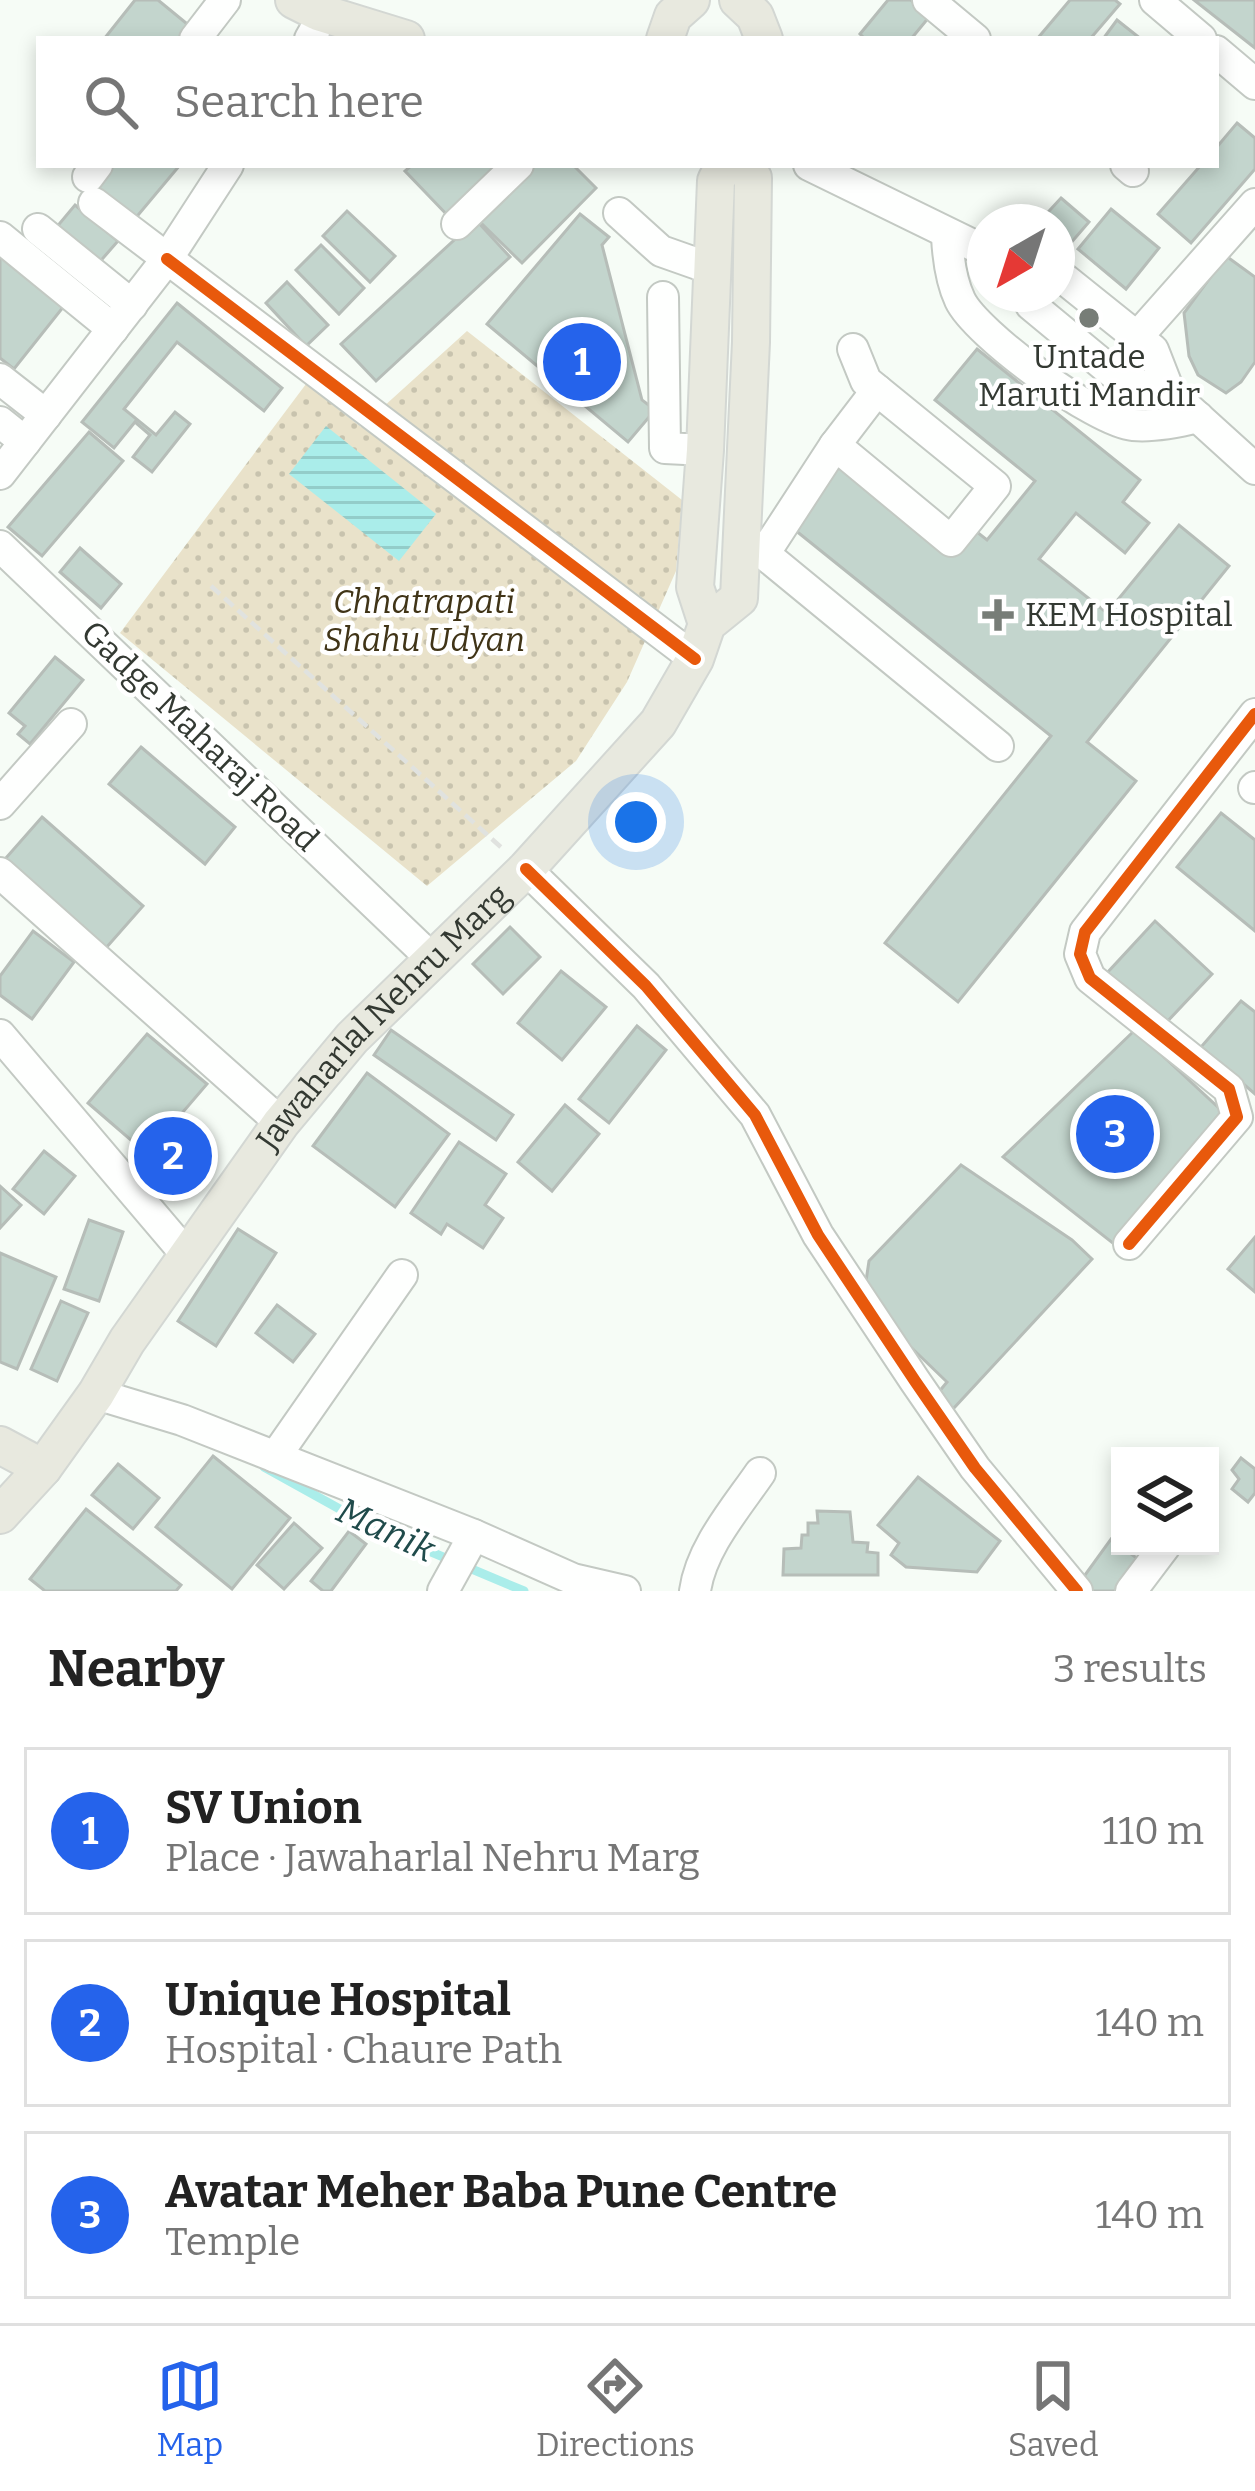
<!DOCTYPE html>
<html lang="en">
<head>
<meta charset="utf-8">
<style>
  :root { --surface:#fff; --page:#f6f6f6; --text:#222; --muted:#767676; --line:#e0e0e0; --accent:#2563eb }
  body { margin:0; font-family:Bitter,serif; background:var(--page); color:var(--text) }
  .controls { position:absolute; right:36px; bottom:36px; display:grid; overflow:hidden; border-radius:0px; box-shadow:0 6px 18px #0003 }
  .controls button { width:108px; height:108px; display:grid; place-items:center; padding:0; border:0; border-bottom:3px solid var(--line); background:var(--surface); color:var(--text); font:60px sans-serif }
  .compass { position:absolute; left:967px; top:204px; width:108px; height:108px; border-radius:50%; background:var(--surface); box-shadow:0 6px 18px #0003; rotate:219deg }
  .you { position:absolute; left:636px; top:822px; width:42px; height:42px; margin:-30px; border:9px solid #fff; border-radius:50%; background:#1a73e8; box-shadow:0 0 0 18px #1a73e833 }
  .badge { display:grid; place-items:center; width:78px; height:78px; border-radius:50%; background:var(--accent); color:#fff; font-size:39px; font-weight:700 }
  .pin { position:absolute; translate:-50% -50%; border:6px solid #fff; box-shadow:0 3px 12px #0006 }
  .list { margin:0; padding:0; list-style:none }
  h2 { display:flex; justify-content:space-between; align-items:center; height:156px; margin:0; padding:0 48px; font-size:51px }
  h2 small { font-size:39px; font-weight:400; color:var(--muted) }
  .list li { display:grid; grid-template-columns:78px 1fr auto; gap:36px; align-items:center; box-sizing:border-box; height:168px; margin:0 24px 24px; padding:0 24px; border:3px solid var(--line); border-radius:0px }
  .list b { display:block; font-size:45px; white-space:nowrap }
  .list p { margin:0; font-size:39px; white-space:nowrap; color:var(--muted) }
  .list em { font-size:39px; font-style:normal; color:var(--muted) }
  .icon { flex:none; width:66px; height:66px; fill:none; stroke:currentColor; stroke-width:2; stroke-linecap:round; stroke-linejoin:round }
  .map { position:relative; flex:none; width:1255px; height:1591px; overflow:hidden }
  .search { position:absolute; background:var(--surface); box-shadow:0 6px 18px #0003; left:36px; right:36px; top:36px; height:132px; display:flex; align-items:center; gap:30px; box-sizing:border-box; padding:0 42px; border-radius:0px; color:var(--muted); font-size:45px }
  .sheet { height:732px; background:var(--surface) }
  nav { display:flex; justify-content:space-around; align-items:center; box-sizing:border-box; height:168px; border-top:3px solid var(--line); background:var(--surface); font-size:33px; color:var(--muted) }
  nav a { display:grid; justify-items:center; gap:6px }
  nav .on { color:var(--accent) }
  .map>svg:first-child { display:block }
  .grass { fill:url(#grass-dots) }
  .water { fill:url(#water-rules) }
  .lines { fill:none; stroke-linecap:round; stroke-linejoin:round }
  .stream { stroke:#aaedea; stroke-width:9 }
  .building { fill:#c3d5cd; stroke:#b6bdb8; stroke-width:3 }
  .minor-casing { stroke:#c3c9c3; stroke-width:34 }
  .major-casing { stroke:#d3d7d3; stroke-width:40 }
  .path { stroke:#e0e2df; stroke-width:4.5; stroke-dasharray:12 6; stroke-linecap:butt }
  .minor { stroke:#fefffe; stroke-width:30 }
  .major { stroke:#e8e9df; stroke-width:36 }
  .cycleway-casing { stroke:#fff; stroke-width:20 }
  .cycleway { stroke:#e8590c; stroke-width:12 }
  .poi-dot { fill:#777d77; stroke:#fff; stroke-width:4.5 }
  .labels { text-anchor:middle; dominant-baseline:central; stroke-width:9; stroke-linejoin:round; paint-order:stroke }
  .poi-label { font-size:33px; fill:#333932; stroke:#fff }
  .park-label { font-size:33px; font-style:italic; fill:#403417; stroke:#fff }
  .street-label { font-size:33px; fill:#333932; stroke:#fff }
  .water-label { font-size:36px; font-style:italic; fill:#204b4b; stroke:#fff }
</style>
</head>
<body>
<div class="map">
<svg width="1255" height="1591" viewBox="0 0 1255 1591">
  <defs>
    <pattern id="grass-dots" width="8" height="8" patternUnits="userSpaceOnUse" patternTransform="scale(3)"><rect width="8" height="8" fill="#e9e2ca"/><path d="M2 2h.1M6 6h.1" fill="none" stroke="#c8c3ae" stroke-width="1.8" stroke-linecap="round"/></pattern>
    <pattern id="water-rules" width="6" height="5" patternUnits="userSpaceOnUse" patternTransform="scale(3)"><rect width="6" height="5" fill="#aaedea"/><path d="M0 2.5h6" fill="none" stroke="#93ccc9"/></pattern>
  </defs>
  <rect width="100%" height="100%" fill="#f6fcf6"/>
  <!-- grass -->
  <path class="grass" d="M467 331 682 500 676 571 627 682 576 761 427 886 120 633 306 384 361 427Z"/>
  <!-- water -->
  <path class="water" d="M326 426 436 514 399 561 289 474Z"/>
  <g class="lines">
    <!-- stream -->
    <path class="stream" d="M264 1467 372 1527 524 1591"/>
  </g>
  <!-- building -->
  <g class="building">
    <path d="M135 0H158L197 32 191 39H104Z"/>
    <path d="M888 0H911L930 16 911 39H865L860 34Z"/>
    <path d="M1070 0H1115L1120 4 1090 39H1037Z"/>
    <path d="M1194 0H1255V48Z"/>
    <path d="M1117 20 1141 39H1103Z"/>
    <path d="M1237 123 1255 138V169L1191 243 1158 214 1201 165H1216V148Z"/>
    <path d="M111 165H180L134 220 93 187Z"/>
    <path d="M412 165H506L450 218 405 171Z"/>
    <path d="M533 165H573L596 188 522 263 478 220Z"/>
    <path d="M1061 198 1089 222 1057 259V222H1039Z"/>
    <path d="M75 205 118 241 97 265 55 229Z"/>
    <path d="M1111 209 1159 248 1126 289 1078 249Z"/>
    <path d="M347 211 395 256 370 282 323 236Z"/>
    <path d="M580 214 609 237 602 245 642 400 655 410 628 442 487 324Z"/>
    <path d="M476 220 510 257 376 381 341 344Z"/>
    <path d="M321 245 364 288 339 314 296 270Z"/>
    <path d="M0 247 68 301 14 369 0 358Z"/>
    <path d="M1226 256 1255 277V362L1241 382 1226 393 1198 375 1189 356 1184 313Z"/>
    <path d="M287 282 328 325 306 346 266 303Z"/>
    <path d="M177 303 282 388 264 411 177 342 124 409 156 435 175 412 190 424 152 472 133 457 150 435 135 422 114 448 82 422Z"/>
    <path d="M977 349 1140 480 1123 502 1149 523 1125 553 1076 513 1039 559 1107 613 1179 525 1229 566 1087 742 1136 781 958 1002 885 943 1051 736 785 522 834 461 950 555 972 528 987 540 1035 481 935 400Z"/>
    <path d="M89 432 123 461 42 556 8 527Z"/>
    <path d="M80 548 121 584 101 608 60 572Z"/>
    <path d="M55 657 83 680 30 744 18 734 25 726 9 713Z"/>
    <path d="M141 747 235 827 205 864 109 784Z"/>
    <path d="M1221 813 1255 840V931L1177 867Z"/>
    <path d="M42 817 143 906 106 948 5 859Z"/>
    <path d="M1155 921 1212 974 1164 1025 1107 973Z"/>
    <path d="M510 927 540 957 503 994 473 964Z"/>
    <path d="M33 931 74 962 32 1019 0 995V976Z"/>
    <path d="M561 971 606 1007 562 1060 518 1023Z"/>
    <path d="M1241 1001 1255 1012V1094L1201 1047Z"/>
    <path d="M637 1026 666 1050 609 1123 579 1099Z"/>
    <path d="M391 1030 513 1115 496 1140 374 1055Z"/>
    <path d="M1135 1030 1222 1111 1114 1244 1003 1157Z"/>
    <path d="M147 1034 207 1084 147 1154 88 1103Z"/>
    <path d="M367 1073 449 1134 395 1207 313 1146Z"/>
    <path d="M565 1105 599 1134 552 1191 518 1162Z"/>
    <path d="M459 1142 506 1174 485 1205 503 1218 483 1248 447 1224 441 1234 411 1213Z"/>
    <path d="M44 1151 75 1176 44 1214 13 1189Z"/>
    <path d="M961 1165 1072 1240 1092 1259 953 1409 938 1393 947 1382 863 1301 869 1261Z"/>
    <path d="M0 1186 21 1205 0 1228Z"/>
    <path d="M89 1220 123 1232 99 1301 64 1289Z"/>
    <path d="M238 1229 276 1253 216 1346 178 1321Z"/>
    <path d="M1255 1237V1292L1228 1269Z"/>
    <path d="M0 1253 56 1277 17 1369 0 1362Z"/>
    <path d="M61 1301 88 1313 57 1381 31 1369Z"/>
    <path d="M277 1305 315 1334 293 1362 256 1333Z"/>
    <path d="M213 1456 290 1518 232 1589 156 1527Z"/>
    <path d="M1241 1458 1255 1469V1493L1248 1502 1232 1489 1239 1479 1232 1470Z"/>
    <path d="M118 1464 159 1498 133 1529 92 1495Z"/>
    <path d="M918 1477 1000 1541 977 1572 906 1567 891 1555 899 1543 878 1525Z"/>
    <path d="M86 1509 181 1585 176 1591H45L30 1579Z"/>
    <path d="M817 1511 850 1512 853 1542 868 1543 867 1552 878 1553V1575H783L784 1549 801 1548 802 1535H808V1523H818Z"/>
    <path d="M294 1523 322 1548 284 1589 257 1565Z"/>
    <path d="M349 1531 366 1544 331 1591H323L311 1581Z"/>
    <path d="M1111 1539 1142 1562 1121 1591H1083L1077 1586Z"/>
  </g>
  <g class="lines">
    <defs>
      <g id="minor">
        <path d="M928 0 975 39"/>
        <path d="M1155 0 1201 39"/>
        <path d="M195 39 225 0"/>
        <path d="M310 39 314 32"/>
        <path d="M1216 51 1255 84"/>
        <path d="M809 165 985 251"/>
        <path d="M1126 165 1133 171"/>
        <path d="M88 177 97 165"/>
        <path d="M94 203 695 659"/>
        <path d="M619 213 661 251 712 269"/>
        <path d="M457 224 518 165"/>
        <path d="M38 229 132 305"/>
        <path d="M947 236C948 257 951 281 960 300 976 334 1096 422 1133 425 1154 427 1178 422 1198 417"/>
        <path d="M0 237 113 329"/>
        <path d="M1057 273 1153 350 1169 391 1255 469"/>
        <path d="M1026 294 1031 305 1124 382 1169 391"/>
        <path d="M663 297 665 448 705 450"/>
        <path d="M1138 336 1255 204"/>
        <path d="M0 379 46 415"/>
        <path d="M0 422 25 442"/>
        <path d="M835 445 877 390"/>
        <path d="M0 474 167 259 228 165"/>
        <path d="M752 544 998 746"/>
        <path d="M0 546 431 958"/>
        <path d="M764 554 835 445 951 541 995 486 866 381 853 349"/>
        <path d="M1254 788 1255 787"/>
        <path d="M0 804 71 724"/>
        <path d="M526 869 646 986 755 1115 818 1235 915 1381 975 1468 1077 1591"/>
        <path d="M0 873 281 1123"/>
        <path d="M0 1035 186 1254"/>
        <path d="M1129 1244 1237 1117 1229 1089 1090 978 1080 954 1085 932 1255 714"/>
        <path d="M96 1394 182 1420 474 1535 573 1579 625 1591"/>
        <path d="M275 1457 402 1275"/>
        <path d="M443 1591 474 1535"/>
        <path d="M695 1591C701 1548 736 1508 760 1473"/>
        <path d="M1131 1591 1165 1546"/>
      </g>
      <g id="major">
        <path d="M294 0 318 12 406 39"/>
        <path d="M738 0 755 16 764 39"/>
        <path d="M665 39 673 16 691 0"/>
        <path d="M707 624 695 587 705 450 716 181 724 165"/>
        <path d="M0 1445 43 1468"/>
        <path id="s1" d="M0 1515 43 1468 96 1394 127 1341 281 1123 352 1038 526 869 658 723 695 659 707 624 739 598 751 342 753 178 742 165"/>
      </g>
    </defs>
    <!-- minor casing -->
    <use href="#minor" class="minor-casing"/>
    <!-- major casing -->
    <use href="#major" class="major-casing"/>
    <!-- path -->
    <path class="path" d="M211 586 503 849"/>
    <!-- minor -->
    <use href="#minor" class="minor"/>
    <!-- major -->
    <use href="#major" class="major"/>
    <defs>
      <g id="cycleway">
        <path d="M167 259 695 659"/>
        <path d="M526 869 646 986 755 1115 818 1235 915 1381 975 1468 1077 1591"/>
        <path d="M1129 1244 1237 1117 1229 1089 1090 978 1080 954 1085 932 1255 714"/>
      </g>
    </defs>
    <!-- cycleway casing -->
    <use href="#cycleway" class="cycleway-casing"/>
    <!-- cycleway -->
    <use href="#cycleway" class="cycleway"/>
  </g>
  <!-- markers -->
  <g class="poi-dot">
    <circle cx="1089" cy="318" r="12"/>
    <path d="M992 597h12v12h12v12h-12v12h-12v-12h-12v-12h12z"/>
  </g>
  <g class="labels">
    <!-- poi labels -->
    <g class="poi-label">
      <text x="1089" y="357">Untade<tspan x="1089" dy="38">Maruti Mandir</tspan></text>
      <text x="1025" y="615" text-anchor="start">KEM Hospital</text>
    </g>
    <!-- park labels -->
    <g class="park-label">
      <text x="424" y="602">Chhatrapati<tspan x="424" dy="38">Shahu Udyan</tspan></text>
    </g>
    <!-- street labels -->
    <g class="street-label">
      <text transform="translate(200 736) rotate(44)">Gadge Maharaj Road</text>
      <text stroke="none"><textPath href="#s1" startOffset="630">Jawaharlal Nehru Marg</textPath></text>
    </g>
    <!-- water labels -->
    <g class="water-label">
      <text transform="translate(386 1530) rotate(25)">Manik</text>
    </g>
  </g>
</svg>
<div class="controls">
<button><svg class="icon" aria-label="layers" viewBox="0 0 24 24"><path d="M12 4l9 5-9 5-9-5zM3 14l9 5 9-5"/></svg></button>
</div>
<svg class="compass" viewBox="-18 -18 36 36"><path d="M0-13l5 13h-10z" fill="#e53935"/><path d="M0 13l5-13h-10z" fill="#767676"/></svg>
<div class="you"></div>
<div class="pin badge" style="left:582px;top:362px">1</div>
<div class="pin badge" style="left:173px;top:1156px">2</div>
<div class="pin badge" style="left:1115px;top:1134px">3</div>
<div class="search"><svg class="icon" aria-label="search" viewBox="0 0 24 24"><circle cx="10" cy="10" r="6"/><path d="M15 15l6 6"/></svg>Search here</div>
</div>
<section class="sheet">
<h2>Nearby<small>3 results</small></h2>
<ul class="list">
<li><span class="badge">1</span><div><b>SV Union</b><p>Place · Jawaharlal Nehru Marg</p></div><em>110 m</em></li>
<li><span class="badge">2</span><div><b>Unique Hospital</b><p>Hospital · Chaure Path</p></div><em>140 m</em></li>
<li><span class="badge">3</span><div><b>Avatar Meher Baba Pune Centre</b><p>Temple</p></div><em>140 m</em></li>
</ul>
</section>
<nav>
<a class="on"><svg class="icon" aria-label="map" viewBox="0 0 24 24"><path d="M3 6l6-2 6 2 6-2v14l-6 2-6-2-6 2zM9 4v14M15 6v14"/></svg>Map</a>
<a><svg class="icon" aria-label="directions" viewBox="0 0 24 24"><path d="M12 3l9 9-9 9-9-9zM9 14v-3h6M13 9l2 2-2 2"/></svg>Directions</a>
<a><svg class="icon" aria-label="saved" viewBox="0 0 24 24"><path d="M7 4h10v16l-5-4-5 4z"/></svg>Saved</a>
</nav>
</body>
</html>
